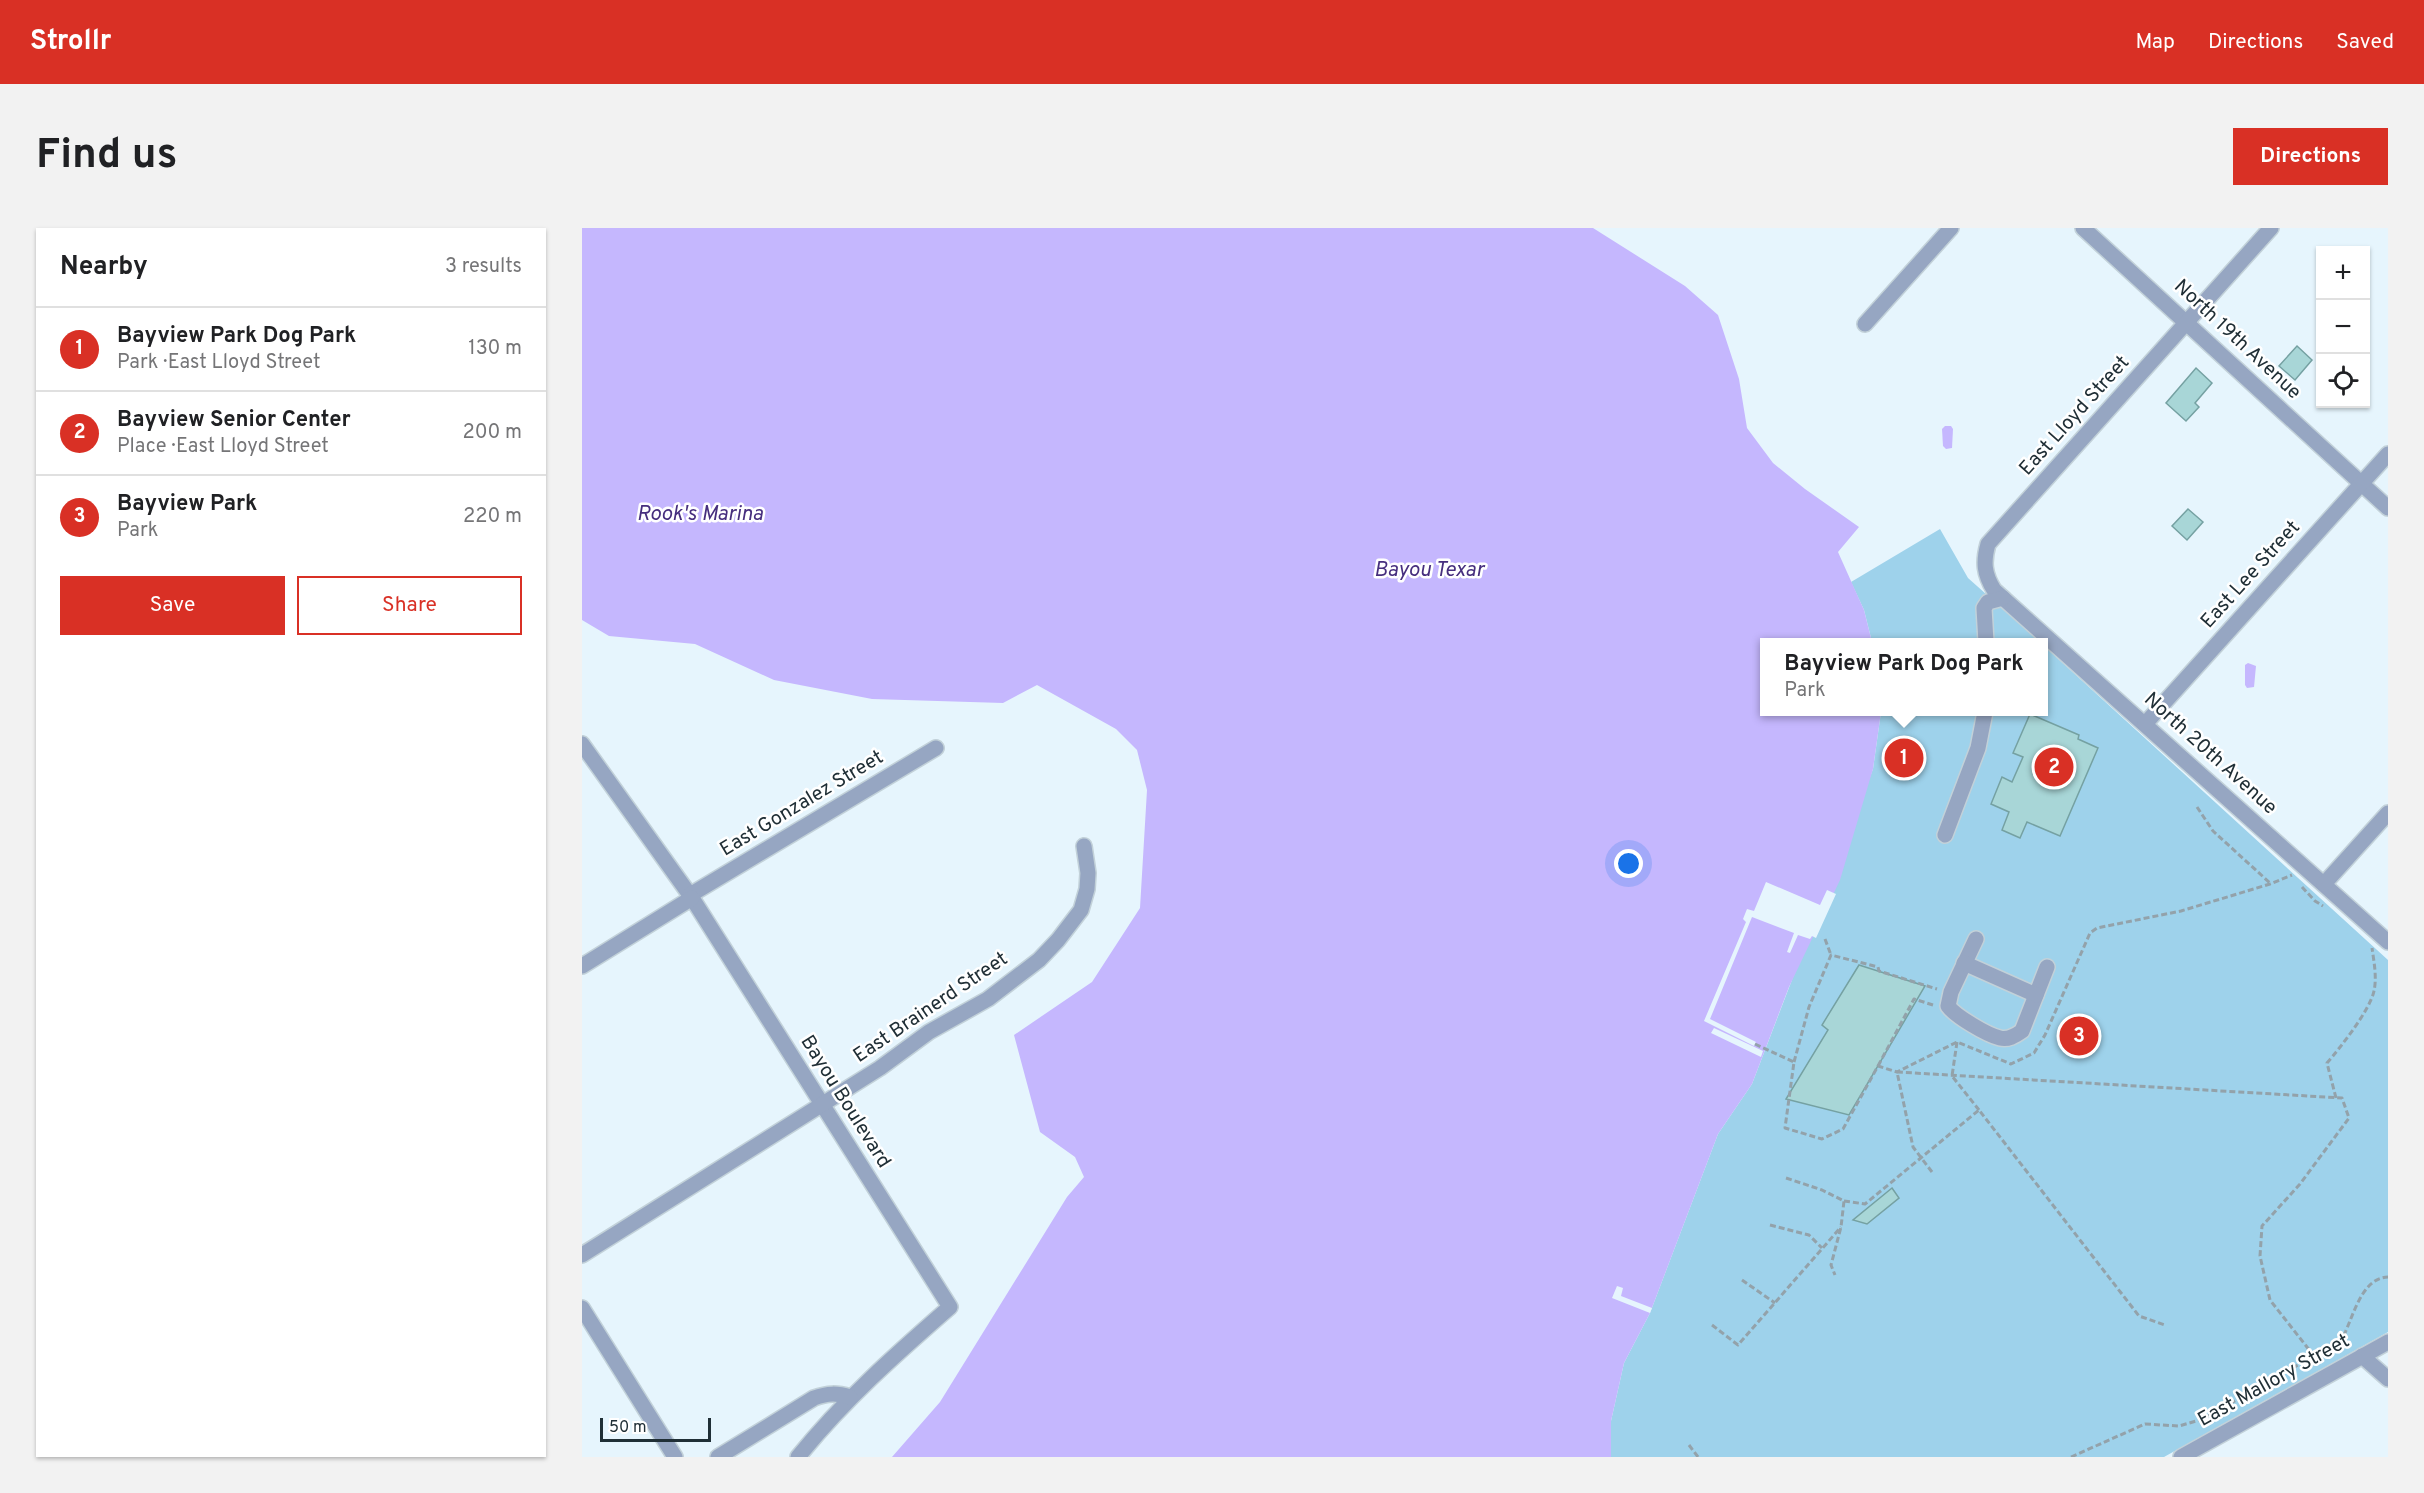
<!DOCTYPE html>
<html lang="en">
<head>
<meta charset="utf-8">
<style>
  :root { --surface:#fff; --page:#f2f2f2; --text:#202124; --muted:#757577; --line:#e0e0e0; --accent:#d93025 }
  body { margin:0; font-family:Overpass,sans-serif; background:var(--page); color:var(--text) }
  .controls { position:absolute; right:18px; top:18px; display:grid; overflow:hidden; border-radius:0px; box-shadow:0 2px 4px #0004 }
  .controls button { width:54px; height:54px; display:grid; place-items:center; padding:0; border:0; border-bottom:2px solid var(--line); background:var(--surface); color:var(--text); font:30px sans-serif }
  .scale { position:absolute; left:18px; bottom:15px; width:111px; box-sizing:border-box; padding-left:6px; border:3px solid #202f36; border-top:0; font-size:16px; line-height:21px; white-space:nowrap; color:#202f36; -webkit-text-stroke:4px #fff; paint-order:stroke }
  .you { position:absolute; left:1047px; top:636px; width:21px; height:21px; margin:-15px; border:4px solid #fff; border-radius:50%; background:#1a73e8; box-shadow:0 0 0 9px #1a73e833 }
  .badge { display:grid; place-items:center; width:39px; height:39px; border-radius:50%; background:var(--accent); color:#fff; font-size:20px; font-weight:700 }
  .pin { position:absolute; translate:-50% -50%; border:3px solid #fff; box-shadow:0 2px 6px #0006 }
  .popup { position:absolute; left:1178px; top:410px; width:288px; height:78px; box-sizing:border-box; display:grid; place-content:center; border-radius:0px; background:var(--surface); filter:drop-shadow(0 2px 4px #0005); font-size:20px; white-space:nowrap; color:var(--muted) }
  .popup b { font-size:22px; color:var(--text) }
  .popup::after { content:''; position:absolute; left:50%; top:100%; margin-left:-12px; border:12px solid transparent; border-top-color:var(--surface) }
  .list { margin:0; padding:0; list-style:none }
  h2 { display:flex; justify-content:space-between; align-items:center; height:78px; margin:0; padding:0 24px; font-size:26px }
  h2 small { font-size:20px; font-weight:400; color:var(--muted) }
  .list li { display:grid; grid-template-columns:39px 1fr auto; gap:18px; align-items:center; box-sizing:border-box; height:84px; padding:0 24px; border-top:2px solid var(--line) }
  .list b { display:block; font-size:22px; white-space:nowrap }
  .list p { margin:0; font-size:20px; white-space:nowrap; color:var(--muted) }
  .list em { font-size:20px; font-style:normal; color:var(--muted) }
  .actions { display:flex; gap:12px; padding:18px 24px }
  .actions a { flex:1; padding:14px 0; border:2px solid var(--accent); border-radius:0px; text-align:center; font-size:21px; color:var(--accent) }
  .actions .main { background:var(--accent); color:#fff }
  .icon { flex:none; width:33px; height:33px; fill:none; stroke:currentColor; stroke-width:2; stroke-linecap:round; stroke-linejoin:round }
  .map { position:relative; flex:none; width:1806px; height:1229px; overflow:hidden; border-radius:0px }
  header { display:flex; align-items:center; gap:36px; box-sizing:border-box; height:84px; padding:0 30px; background:var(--accent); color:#fff }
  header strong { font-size:28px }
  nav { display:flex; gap:33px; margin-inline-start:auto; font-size:21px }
  .intro { display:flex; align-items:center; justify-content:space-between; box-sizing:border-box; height:144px; padding:0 36px }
  h1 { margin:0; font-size:42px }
  .button { padding:15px 27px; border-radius:0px; background:var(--accent); color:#fff; font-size:21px; font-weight:700 }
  main { display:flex; gap:36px; padding:0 36px }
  aside { flex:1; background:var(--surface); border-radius:0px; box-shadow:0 2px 4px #0004 }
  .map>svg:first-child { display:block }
  .green { fill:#9ed2eb }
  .water { fill:#c5b7fe }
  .pier { fill:#e6f5fd }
  .building { fill:#a8d6d7; stroke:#75a1a2; stroke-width:1.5 }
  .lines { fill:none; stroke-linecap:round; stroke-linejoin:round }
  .minor-casing { stroke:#c2d1d9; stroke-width:18 }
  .path { stroke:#93a2aa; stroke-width:3; stroke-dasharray:6 3; stroke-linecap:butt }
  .minor { stroke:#96a6c2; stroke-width:15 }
  .labels { text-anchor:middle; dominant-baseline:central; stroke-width:5; stroke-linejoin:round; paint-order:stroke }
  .street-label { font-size:20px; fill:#202f36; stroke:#fff }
  .water-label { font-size:21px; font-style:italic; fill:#462e7e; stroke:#fff }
</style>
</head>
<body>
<header>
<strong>Strollr</strong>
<nav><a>Map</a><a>Directions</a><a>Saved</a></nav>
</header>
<div class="intro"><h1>Find us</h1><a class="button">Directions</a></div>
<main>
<aside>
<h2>Nearby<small>3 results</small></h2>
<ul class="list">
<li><span class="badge">1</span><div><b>Bayview Park Dog Park</b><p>Park · East Lloyd Street</p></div><em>130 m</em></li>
<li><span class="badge">2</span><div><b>Bayview Senior Center</b><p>Place · East Lloyd Street</p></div><em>200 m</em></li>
<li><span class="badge">3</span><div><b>Bayview Park</b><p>Park</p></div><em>220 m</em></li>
</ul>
<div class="actions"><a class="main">Save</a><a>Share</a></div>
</aside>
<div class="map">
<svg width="1806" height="1229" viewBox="0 0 1806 1229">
  <rect width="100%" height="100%" fill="#e6f5fd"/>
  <!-- green -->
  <g class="green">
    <path d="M1358 301 1386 350 1458 414H1290L1282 382 1269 354Z"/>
    <path d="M1462 418 1806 732V1104L1582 1229H1029V1193L1042 1135 1068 1085 1136 906 1170 856 1291 541 1299 484H1462Z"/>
  </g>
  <!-- water -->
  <g class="water">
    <path d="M0 0H1011L1103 58 1136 87 1157 151 1165 200 1191 235 1223 261 1277 299 1256 324 1282 382 1290 414H1182V484H1299L1291 541 1258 652 1207 759 1170 856 1136 906 1068 1085 1042 1135 1029 1193V1229H310L358 1174 485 969 502 949 493 929 458 904 432 807 510 754 558 680 565 562 555 522 534 501 455 457 421 475 290 471 192 452 113 416 27 408 0 392Z"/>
    <path d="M1363 198H1369L1371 201 1370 220 1364 221 1361 218 1360 201Z"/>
    <path d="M1666 435 1674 438 1672 459 1665 460 1663 457V437Z"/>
  </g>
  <!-- pier -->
  <g class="pier">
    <path d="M1184 654 1238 677 1245 662 1254 666 1234 710 1230 708 1228 711 1216 707 1208 725 1205 724 1212 705 1170 689 1128 791 1174 814 1172 818 1122 793 1164 694 1161 691 1165 681 1172 683Z"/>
    <path d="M1132 800 1181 823 1179 829 1129 805Z"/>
    <path d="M1035 1058 1041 1060 1039 1068 1070 1080 1068 1085 1030 1070Z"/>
  </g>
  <!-- building -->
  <g class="building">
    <path d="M1715 118 1730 132 1713 152 1697 138Z"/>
    <path d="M1614 140 1630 155 1613 175 1617 179 1604 193 1584 175Z"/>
    <path d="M1606 281 1621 294 1605 312 1590 298Z"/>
    <path d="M1448 486 1497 507 1496 511 1516 520 1478 608 1445 594 1438 610 1420 602 1427 584 1409 576 1420 549 1430 554 1441 529 1431 525Z"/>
    <path d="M1277 737 1343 758 1267 887 1204 871 1246 802 1240 797Z"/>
    <path d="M1310 960 1317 970 1285 996 1271 992Z"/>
  </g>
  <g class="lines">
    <defs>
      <g id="minor">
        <path d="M1501 0 1806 280"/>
        <path d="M1689 0 1406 316C1401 334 1402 346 1412 362L1806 714"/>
        <path d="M1283 96 1369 0"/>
        <path d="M1404 414 1402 380 1406 374 1421 370"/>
        <path d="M1563 496 1806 226"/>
        <path d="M0 516 110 670 368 1079C314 1126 261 1173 216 1229"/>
        <path d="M1363 607 1396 520 1403 484"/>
        <path d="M1742 656 1806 585"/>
        <path d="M108 667 354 520"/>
        <path d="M1394 711 1369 764 1366 778C1373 788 1405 807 1418 810 1426 812 1433 808 1440 803L1465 739"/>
        <path d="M1382 735 1454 767"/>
        <path d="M0 738 110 670"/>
        <path d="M0 1027 298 840 347 804 406 771 457 732 476 712 499 682 505 661 506 645 502 618"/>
        <path d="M0 1080 93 1229"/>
        <path d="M1780 1128 1806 1151"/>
        <path d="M136 1229 232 1170C246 1165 255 1165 268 1169"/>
        <path d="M1599 1229 1806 1114"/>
      </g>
    </defs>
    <!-- minor casing -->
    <use href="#minor" class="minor-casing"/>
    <!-- path -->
    <g class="path">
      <path d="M1615 579 1631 603 1688 655"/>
      <path d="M1720 659 1733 673 1741 678"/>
      <path d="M1243 711 1249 727"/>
      <path d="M1375 814 1370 848 1397 882"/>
      <path d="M1173 816 1212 834 1203 900 1240 911 1261 901 1296 838 1315 844 1375 814 1429 836 1452 825 1463 807 1508 705 1515 700 1599 683 1688 656 1710 647"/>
      <path d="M1212 834 1227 779 1249 727 1296 739 1297 743 1355 761"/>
      <path d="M1296 838 1332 771 1351 777"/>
      <path d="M1754 870 1745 835C1758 820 1788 782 1792 763 1795 749 1792 734 1790 720"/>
      <path d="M1350 944 1331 919 1315 844 1760 870 1767 890 1718 956 1680 998 1678 1028 1688 1072 1732 1128"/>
      <path d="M1204 950 1240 962 1262 973 1259 999 1249 1037 1253 1047"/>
      <path d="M1262 973 1283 976 1397 882 1557 1088 1583 1097"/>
      <path d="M1188 997 1227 1007 1240 1020"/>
      <path d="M1160 1052 1193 1075"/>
      <path d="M1130 1097 1156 1117 1259 999"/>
      <path d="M1107 1217 1116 1229"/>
      <path d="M1489 1229 1563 1196 1597 1198 1621 1191 1744 1121 1756 1118C1770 1098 1776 1050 1806 1049"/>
    </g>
    <!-- minor -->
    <use href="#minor" class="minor"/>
  </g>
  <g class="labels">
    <!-- street labels -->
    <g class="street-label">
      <text transform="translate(1655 112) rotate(43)">North 19th Avenue</text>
      <text transform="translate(1493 188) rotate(-48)">East Lloyd Street</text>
      <text transform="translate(1669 347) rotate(-48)">East Lee Street</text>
      <text transform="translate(1628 526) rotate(42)">North 20th Avenue</text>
      <text transform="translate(220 576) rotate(-31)">East Gonzalez Street</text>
      <text transform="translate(349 780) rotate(-34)">East Brainerd Street</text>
      <text transform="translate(263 874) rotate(58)">Bayou Boulevard</text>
      <text transform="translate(1692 1153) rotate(-29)">East Mallory Street</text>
    </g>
    <!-- water labels -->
    <g class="water-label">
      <text x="118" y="286">Rook's Marina</text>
      <text x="847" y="342">Bayou Texar</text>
    </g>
  </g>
</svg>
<div class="controls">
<button>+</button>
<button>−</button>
<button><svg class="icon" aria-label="locate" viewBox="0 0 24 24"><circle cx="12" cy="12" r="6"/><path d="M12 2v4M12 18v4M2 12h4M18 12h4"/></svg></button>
</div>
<div class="scale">50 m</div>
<div class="you"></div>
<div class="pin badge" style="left:1322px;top:530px">1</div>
<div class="popup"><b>Bayview Park Dog Park</b>Park</div>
<div class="pin badge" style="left:1472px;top:539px">2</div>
<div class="pin badge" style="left:1497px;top:808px">3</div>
</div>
</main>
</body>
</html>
